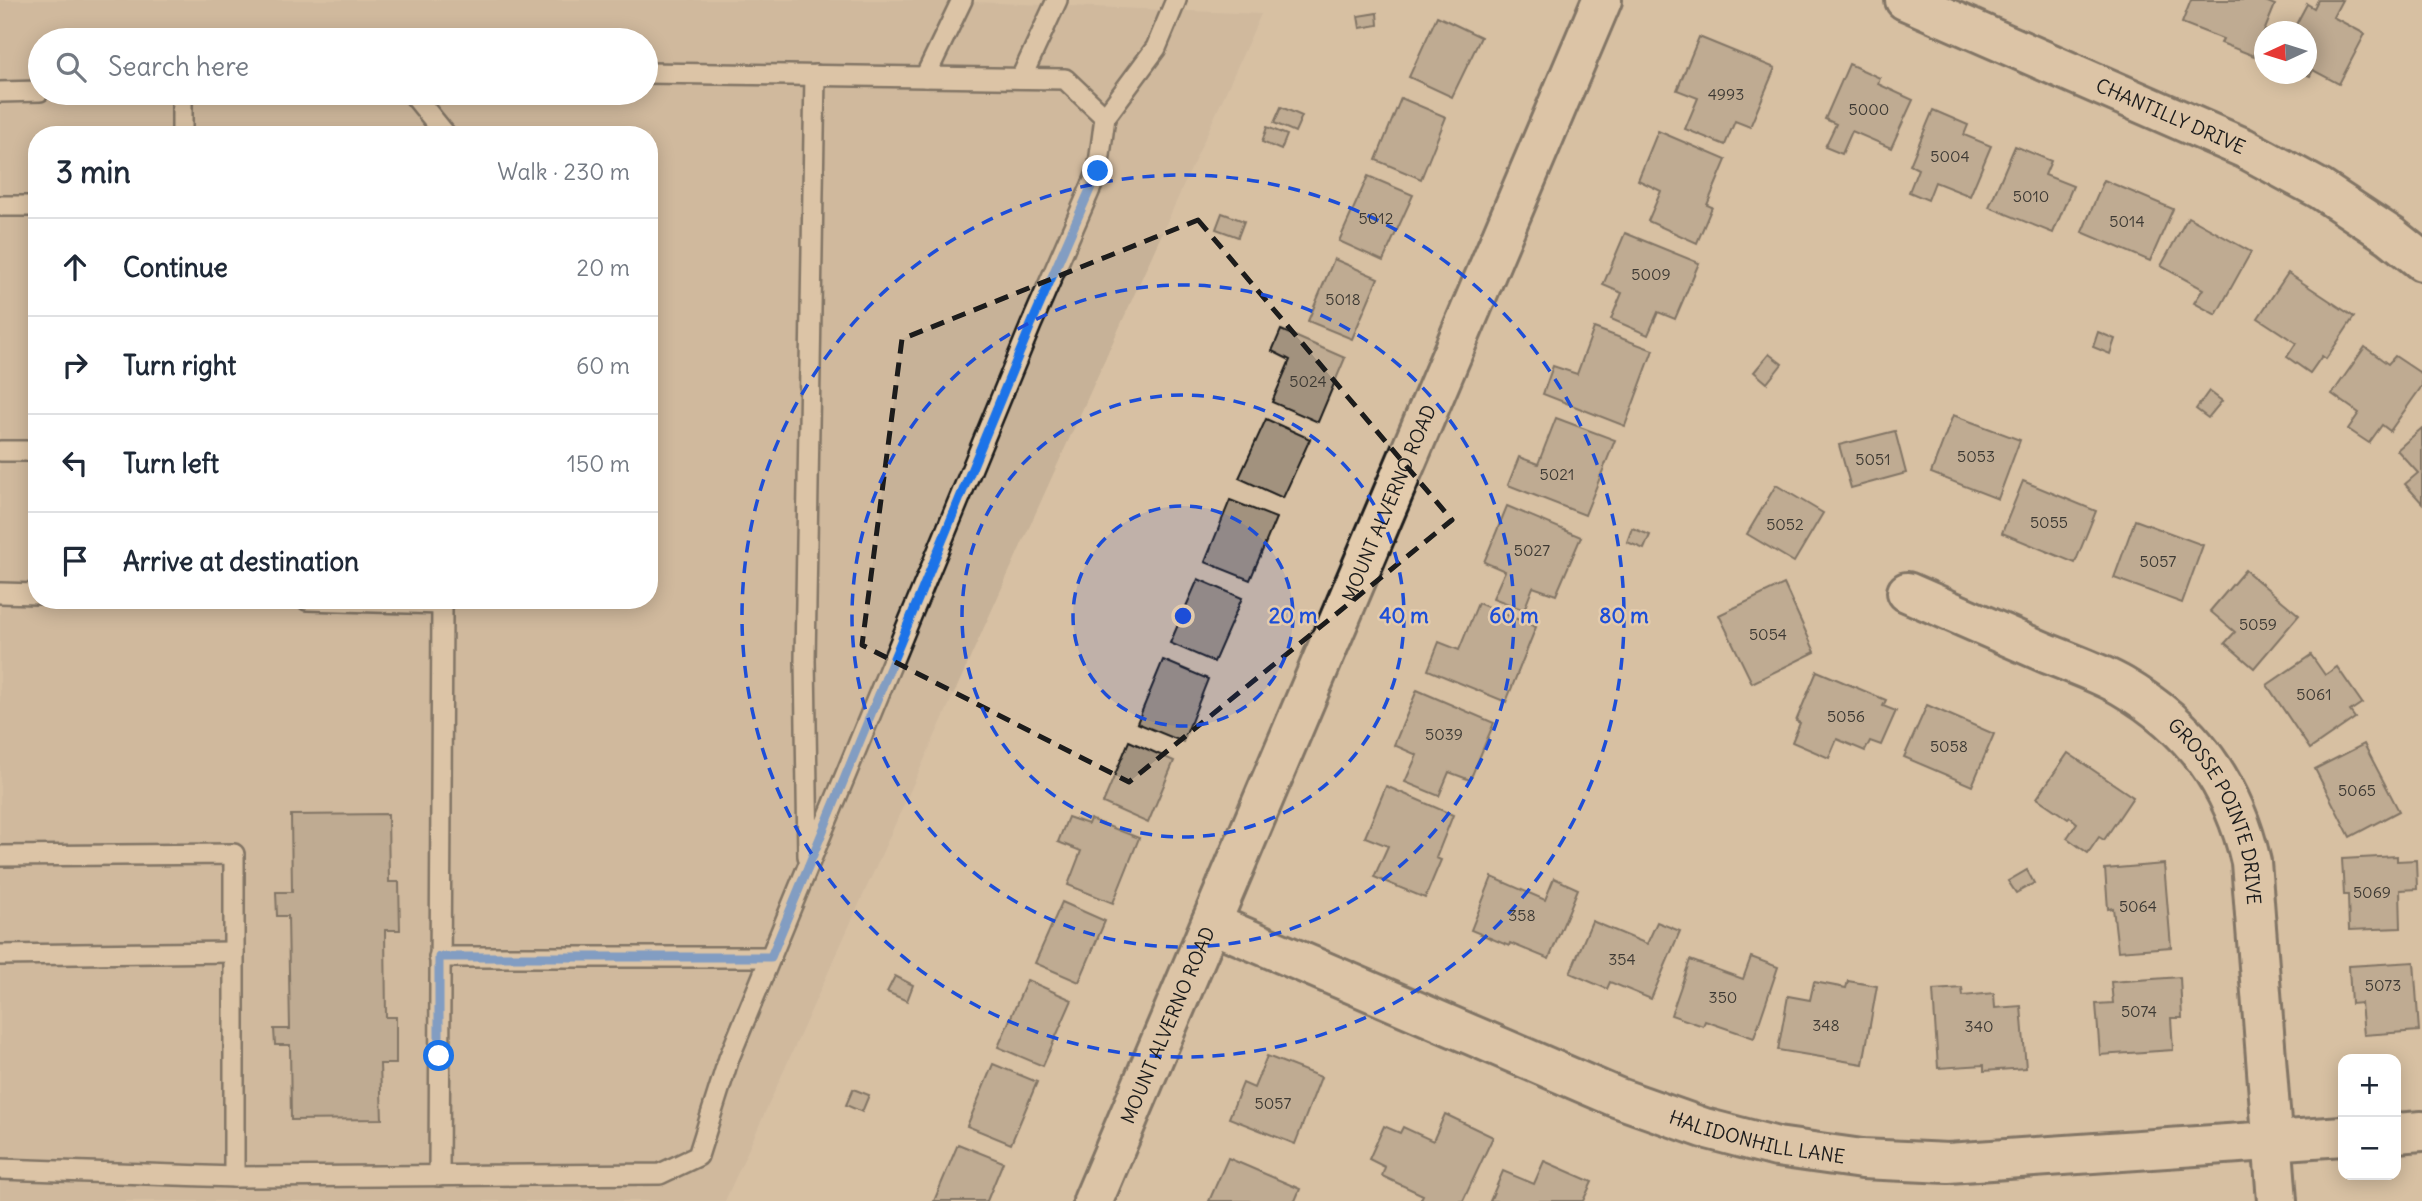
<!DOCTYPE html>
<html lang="en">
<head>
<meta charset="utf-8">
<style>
  :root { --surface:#fff; --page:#f6f6f7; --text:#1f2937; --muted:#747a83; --line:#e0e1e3 }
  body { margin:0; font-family:Delius,sans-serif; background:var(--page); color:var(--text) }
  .controls { position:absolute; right:21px; bottom:21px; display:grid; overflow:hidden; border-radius:14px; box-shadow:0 4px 18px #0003 }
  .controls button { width:63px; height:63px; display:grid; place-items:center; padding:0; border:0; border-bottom:2px solid var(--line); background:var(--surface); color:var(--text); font:35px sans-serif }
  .compass { position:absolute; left:2254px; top:21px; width:63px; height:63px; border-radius:50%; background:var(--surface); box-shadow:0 4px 18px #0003; rotate:266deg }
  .stop { position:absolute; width:21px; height:21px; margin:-16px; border:5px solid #1a73e8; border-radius:50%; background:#fff }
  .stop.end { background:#1a73e8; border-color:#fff; box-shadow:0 2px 7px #0008 }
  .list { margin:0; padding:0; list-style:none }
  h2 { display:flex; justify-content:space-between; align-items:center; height:91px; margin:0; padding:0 28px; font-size:30px }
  h2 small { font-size:23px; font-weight:400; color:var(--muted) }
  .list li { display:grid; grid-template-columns:46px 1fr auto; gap:21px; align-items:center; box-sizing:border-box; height:98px; padding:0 28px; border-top:2px solid var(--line) }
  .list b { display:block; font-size:26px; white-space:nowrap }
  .list em { font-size:23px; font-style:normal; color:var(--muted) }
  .icon { flex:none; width:38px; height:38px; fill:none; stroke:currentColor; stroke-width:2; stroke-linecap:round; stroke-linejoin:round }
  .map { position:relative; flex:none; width:2422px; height:1201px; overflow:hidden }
  .search { position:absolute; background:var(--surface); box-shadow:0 4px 18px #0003; left:28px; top:28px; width:630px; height:77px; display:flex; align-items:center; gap:18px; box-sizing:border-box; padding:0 24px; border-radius:38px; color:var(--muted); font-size:26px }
  .panel { position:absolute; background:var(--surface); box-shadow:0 4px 18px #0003; left:28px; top:126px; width:630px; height:483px; border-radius:28px }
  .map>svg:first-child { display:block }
  .built { fill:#c7b298; fill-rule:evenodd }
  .building { fill:#a2927e; stroke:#1c1c1c; stroke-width:2 }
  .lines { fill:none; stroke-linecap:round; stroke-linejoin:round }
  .lane-casing { stroke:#1c1c1c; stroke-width:24 }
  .street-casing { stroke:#1c1c1c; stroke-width:44 }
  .secondary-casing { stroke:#1c1c1c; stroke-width:44 }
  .lane { stroke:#e3cbac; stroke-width:19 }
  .street { stroke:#e3cbac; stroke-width:38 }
  .secondary { stroke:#e3cbac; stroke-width:38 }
  .route { stroke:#1a73e8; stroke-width:9 }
  .marked { fill:none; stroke:#1c1c1c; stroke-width:5; stroke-dasharray:14 9; stroke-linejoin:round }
  .ring { fill:none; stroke:#1d4ed8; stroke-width:3.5; stroke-dasharray:12 9 }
  .labels { text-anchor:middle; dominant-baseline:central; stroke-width:5; stroke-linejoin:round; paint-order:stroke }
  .number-label { font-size:16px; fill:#3e3a34 }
  .street-label { font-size:19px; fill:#1c1c1c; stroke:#e3cbac }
  .centre { fill:#1d4ed8; stroke:#e3cbac; stroke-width:3.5 }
  .ring-label { font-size:21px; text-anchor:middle; font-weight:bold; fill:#1d4ed8; stroke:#e3cbac; stroke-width:5; stroke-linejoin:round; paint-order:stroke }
</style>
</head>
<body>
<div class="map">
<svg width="2422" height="1201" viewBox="0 0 2422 1201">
  <rect width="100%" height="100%" fill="#d7c0a3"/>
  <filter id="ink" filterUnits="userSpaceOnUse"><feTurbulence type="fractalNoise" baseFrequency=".0143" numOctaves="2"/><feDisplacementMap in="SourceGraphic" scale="14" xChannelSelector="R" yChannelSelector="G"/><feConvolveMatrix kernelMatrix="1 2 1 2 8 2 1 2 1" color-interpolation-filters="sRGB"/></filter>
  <g filter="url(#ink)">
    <!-- built -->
    <path class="built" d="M0 0H927L1261 14 725 1201H0ZM40 40H646V93H40ZM37 135H649V600H37Z"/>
    <!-- building -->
    <g class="building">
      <path d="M2191 0H2263L2275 5 2254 56 2221 43 2223 39 2182 23Z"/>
      <path d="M2318 0H2342L2333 17 2365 34 2339 84 2313 70 2310 76 2305 74 2306 32H2292L2307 4 2314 8Z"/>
      <path d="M1377 13 1378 25 1360 28 1358 16Z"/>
      <path d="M1437 16 1481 37 1452 97 1409 77Z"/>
      <path d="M1699 37 1775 68 1750 127 1735 121 1725 145 1685 129 1698 98 1677 90Z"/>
      <path d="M1849 64 1880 78 1878 84 1913 100 1891 148 1852 131 1842 154 1825 147 1836 124 1825 119Z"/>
      <path d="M1401 98 1446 117 1421 179 1376 160Z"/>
      <path d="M1281 107 1302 116 1295 132 1274 123Z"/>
      <path d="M1933 110 1968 125 1964 135 1991 146 1970 196 1935 182 1928 200 1909 192 1918 169 1910 165Z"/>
      <path d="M1267 127 1287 135 1281 150 1262 142Z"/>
      <path d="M1658 131 1726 160 1707 205 1712 207 1697 243 1648 221 1661 191 1638 180Z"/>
      <path d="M2015 146 2051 161 2045 175 2073 186 2053 233 1989 207Z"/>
      <path d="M1368 176 1413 195 1383 261 1339 241Z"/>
      <path d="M2104 180 2173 209 2150 261 2082 232Z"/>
      <path d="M1222 213 1244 221 1238 237 1216 229Z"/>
      <path d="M2188 217 2251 252 2216 315 2194 303 2203 289 2161 266Z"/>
      <path d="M1625 233 1699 263 1675 319 1658 312 1648 335 1611 319 1622 293 1603 285Z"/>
      <path d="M1334 259 1378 278 1352 339 1308 321Z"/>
      <path d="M2288 273 2354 317 2326 359 2322 356 2310 373 2287 357 2296 343 2258 318Z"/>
      <path d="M1594 328 1653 350 1625 426 1543 394 1553 366 1577 374Z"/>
      <path d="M1281 330 1345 358 1318 422 1272 402 1290 360 1272 351Z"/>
      <path d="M2098 332 2115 339 2110 354 2093 347Z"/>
      <path d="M2365 347 2388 364 2395 356 2422 374V386L2390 431 2382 425 2369 443 2348 429 2359 413 2332 394Z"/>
      <path d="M1769 354 1782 364 1767 383 1754 372Z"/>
      <path d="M2209 391 2222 401 2208 418 2196 409Z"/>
      <path d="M1953 415 2020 440 1998 499 1931 473Z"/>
      <path d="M1556 418 1615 440 1585 515 1508 485 1519 457 1538 464Z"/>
      <path d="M1266 419 1310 439 1283 498 1239 478Z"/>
      <path d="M2422 428V503L2405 484 2418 473 2397 450Z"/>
      <path d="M1895 431 1906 473 1851 488 1839 445Z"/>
      <path d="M2023 481 2096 511 2075 563 2002 533Z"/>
      <path d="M1776 485 1823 513 1794 562 1747 534Z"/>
      <path d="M1230 500 1276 518 1250 580 1205 562Z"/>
      <path d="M1507 506 1581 537 1556 595 1533 587 1524 610 1493 598 1505 571 1484 562Z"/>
      <path d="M2135 520 2203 545 2182 603 2114 578Z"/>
      <path d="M1632 528 1650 535 1644 549 1627 542Z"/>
      <path d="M2245 570 2299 615 2254 668 2225 643 2235 632 2210 611Z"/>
      <path d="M1198 579 1242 598 1214 662 1170 643Z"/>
      <path d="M1784 584 1815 652 1752 683 1719 615Z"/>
      <path d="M1478 603 1536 627 1506 702 1428 670 1439 642 1459 650Z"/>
      <path d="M2311 655 2325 675 2337 667 2362 703 2350 711 2355 718 2310 749 2267 685Z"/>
      <path d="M1163 660 1208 679 1183 742 1137 723Z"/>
      <path d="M1817 671 1886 700 1883 706 1896 711 1881 745 1870 741 1865 751 1837 739 1829 758 1792 742 1800 723 1796 721Z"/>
      <path d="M1417 690 1494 723 1470 780 1449 772 1439 796 1405 782 1417 755 1394 745Z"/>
      <path d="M1927 705 1994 734 1972 786 1904 757Z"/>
      <path d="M1129 741 1174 761 1148 823 1103 803Z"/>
      <path d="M2364 744 2399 811 2350 837 2315 769Z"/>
      <path d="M2068 753 2133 797 2104 840 2099 837 2088 853 2067 838 2077 823 2070 817 2068 819 2037 798Z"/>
      <path d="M1386 786 1453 815 1436 858 1441 860 1425 898 1374 877 1388 846 1365 837Z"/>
      <path d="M388 814 389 882H399L400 930H385L386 1017H396V1064H380L382 1119 291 1120 290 1045H275L274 1029H290L288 916H277L276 892H292L291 815Z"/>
      <path d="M1068 817 1088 824 1090 819 1139 838 1113 903 1068 885 1081 851 1058 842Z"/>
      <path d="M2397 856V861L2416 860 2417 889 2400 890 2401 928 2349 930 2348 895H2344L2342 859Z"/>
      <path d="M2164 864 2171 947 2118 951 2113 908 2108 909 2105 869Z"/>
      <path d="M2027 870 2034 883 2016 893 2008 881Z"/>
      <path d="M1492 877 1545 900 1554 878 1578 889 1549 959 1510 943 1509 946 1471 930Z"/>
      <path d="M1062 902 1105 921 1079 982 1035 963Z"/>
      <path d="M1592 921 1647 944 1657 922 1680 931 1651 999 1610 982 1607 989 1570 973Z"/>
      <path d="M1751 957 1778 967 1754 1038 1705 1021 1703 1026 1671 1015 1690 960 1743 979Z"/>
      <path d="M2414 962 2419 1031 2364 1035 2361 1003 2351 1004 2349 966Z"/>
      <path d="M895 976 913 985 907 1001 887 992Z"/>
      <path d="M2180 977 2182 1018H2171L2173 1050 2100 1055 2096 1004 2113 1003 2111 982Z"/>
      <path d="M1027 980 1072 1000 1043 1066 998 1047Z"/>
      <path d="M1848 981 1877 986 1863 1064 1778 1050 1788 996 1810 1000 1814 982 1846 988Z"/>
      <path d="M1962 988 1963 996 1994 993 1995 1008 2021 1006 2026 1068 1984 1071V1065L1938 1068 1933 990Z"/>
      <path d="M1267 1056 1321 1077 1295 1144 1229 1118 1243 1083 1254 1088Z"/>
      <path d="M993 1064 1037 1082 1011 1144 967 1126Z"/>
      <path d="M853 1089 869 1095 862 1112 846 1105Z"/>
      <path d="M1445 1114 1493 1137 1463 1201H1420L1423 1195 1382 1176 1385 1167 1369 1159 1384 1126 1400 1133 1403 1127 1433 1141Z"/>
      <path d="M958 1144 1003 1162 987 1201H934Z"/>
      <path d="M1228 1158 1300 1189 1295 1201H1209Z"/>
      <path d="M1544 1161 1592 1182 1583 1201H1490L1503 1171 1534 1184Z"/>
    </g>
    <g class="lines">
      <defs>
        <g id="lane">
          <path d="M925 77 962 0"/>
          <path d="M1021 78 1057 0"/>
          <path d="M0 92 40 91"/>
          <path d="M182 93V135"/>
          <path d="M412 93 446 135"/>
          <path d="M1105 117 1156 48 1176 0"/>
          <path d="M0 206H37"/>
          <path d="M0 451H37"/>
          <path d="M0 593 37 594"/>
          <path d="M307 600 442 604"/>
          <path d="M0 856 234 854V1177"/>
          <path d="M808 856 805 660 815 75"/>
          <path d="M0 955 234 952"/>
          <path d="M439 957H771"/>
          <path d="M0 1169 234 1177 660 1174 698 1156 729 1058 1031 325 1098 171 1105 117 1065 79 646 73"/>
          <path d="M439 1176 442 604 446 600"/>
        </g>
        <g id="street">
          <path id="s1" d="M1905 0 2244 148 2320 189 2391 236 2422 261"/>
          <path id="s2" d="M1907 592C1953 612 1998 632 2044 652 2070 663 2098 672 2122 686 2192 727 2233 783 2251 862L2277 1201"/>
          <path id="s3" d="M1211 923 1616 1097 1704 1128 1777 1147 1862 1159 1948 1163 2343 1136"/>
          <path d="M2396 1133 2422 1131"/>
        </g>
        <g id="secondary">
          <path id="s4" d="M1093 1201 1602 0"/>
        </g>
      </defs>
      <!-- lane casing -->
      <use href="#lane" class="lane-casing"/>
      <!-- street casing -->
      <use href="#street" class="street-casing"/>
      <!-- secondary casing -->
      <use href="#secondary" class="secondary-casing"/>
      <!-- lane -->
      <use href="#lane" class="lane"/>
      <!-- street -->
      <use href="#street" class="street"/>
      <!-- secondary -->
      <use href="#secondary" class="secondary"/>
    </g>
  </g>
  <g class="lines" filter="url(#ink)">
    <!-- route -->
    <path class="route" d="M439 1056V957H771L1031 325 1098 171"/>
  </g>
  <!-- marked area -->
  <path d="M0 0H2422V1201H0ZM1198 220 1452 520 1129 782 862 645 902 339Z" fill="#d7c0a3" fill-opacity=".55" fill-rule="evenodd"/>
  <path class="marked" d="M1198 220 1452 520 1129 782 862 645 902 339Z"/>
  <!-- distance rings -->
  <circle cx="1183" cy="616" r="110" fill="#1d4ed8" fill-opacity=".12"/>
  <g class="ring">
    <circle cx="1183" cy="616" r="110"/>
    <circle cx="1183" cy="616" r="221"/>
    <circle cx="1183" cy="616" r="331"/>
    <circle cx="1183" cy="616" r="441"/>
  </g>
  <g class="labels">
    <!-- number labels -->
    <g class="number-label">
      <text x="1726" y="94">4993</text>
      <text x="1869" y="109">5000</text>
      <text x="1950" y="156">5004</text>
      <text x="2031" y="196">5010</text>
      <text x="1376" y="218">5012</text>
      <text x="2127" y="221">5014</text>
      <text x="1651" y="274">5009</text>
      <text x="1343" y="299">5018</text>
      <text x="1308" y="381">5024</text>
      <text x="1976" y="456">5053</text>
      <text x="1873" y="459">5051</text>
      <text x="1557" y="474">5021</text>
      <text x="2049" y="522">5055</text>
      <text x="1785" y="524">5052</text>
      <text x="1532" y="550">5027</text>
      <text x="2158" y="561">5057</text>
      <text x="2258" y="624">5059</text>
      <text x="1768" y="634">5054</text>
      <text x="2314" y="694">5061</text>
      <text x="1846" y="716">5056</text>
      <text x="1444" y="734">5039</text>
      <text x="1949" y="746">5058</text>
      <text x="2357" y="790">5065</text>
      <text x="2372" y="892">5069</text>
      <text x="2138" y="906">5064</text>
      <text x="1522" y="915">358</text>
      <text x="1622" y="959">354</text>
      <text x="2383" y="985">5073</text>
      <text x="1723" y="997">350</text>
      <text x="2139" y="1011">5074</text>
      <text x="1826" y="1025">348</text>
      <text x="1979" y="1026">340</text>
      <text x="1273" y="1103">5057</text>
    </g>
    <!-- street labels -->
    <g class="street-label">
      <text stroke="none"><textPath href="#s1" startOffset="290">CHANTILLY DRIVE</textPath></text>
      <text stroke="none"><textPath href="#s4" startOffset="758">MOUNT ALVERNO ROAD</textPath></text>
      <text stroke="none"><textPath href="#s2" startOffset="399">GROSSE POINTE DRIVE</textPath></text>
      <text stroke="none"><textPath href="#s4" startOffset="191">MOUNT ALVERNO ROAD</textPath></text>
      <text stroke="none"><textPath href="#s3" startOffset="588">HALIDONHILL LANE</textPath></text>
    </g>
  </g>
  <circle cx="1183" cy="616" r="10" class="centre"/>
  <g class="ring-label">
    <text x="1293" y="623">20 m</text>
    <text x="1404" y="623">40 m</text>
    <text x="1514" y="623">60 m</text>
    <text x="1624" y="623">80 m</text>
  </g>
</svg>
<div class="controls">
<button>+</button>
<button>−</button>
</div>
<svg class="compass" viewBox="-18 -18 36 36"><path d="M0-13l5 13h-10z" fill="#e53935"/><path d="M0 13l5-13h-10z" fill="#747a83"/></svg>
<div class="stop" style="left:439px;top:1056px"></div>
<div class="stop end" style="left:1098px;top:171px"></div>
<div class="search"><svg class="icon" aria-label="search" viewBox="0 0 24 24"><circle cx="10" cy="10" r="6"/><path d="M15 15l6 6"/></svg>Search here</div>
<section class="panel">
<h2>3 min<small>Walk · 230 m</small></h2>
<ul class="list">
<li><svg class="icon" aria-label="ahead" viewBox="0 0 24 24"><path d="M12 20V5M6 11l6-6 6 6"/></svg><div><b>Continue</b></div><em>20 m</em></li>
<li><svg class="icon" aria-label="right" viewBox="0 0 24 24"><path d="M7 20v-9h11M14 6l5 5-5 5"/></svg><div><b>Turn right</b></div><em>60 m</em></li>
<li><svg class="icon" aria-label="left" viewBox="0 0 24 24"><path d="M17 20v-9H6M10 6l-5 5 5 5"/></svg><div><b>Turn left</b></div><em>150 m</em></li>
<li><svg class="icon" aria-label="arrive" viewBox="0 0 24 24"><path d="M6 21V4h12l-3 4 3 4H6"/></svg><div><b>Arrive at destination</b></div></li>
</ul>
</section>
</div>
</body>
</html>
